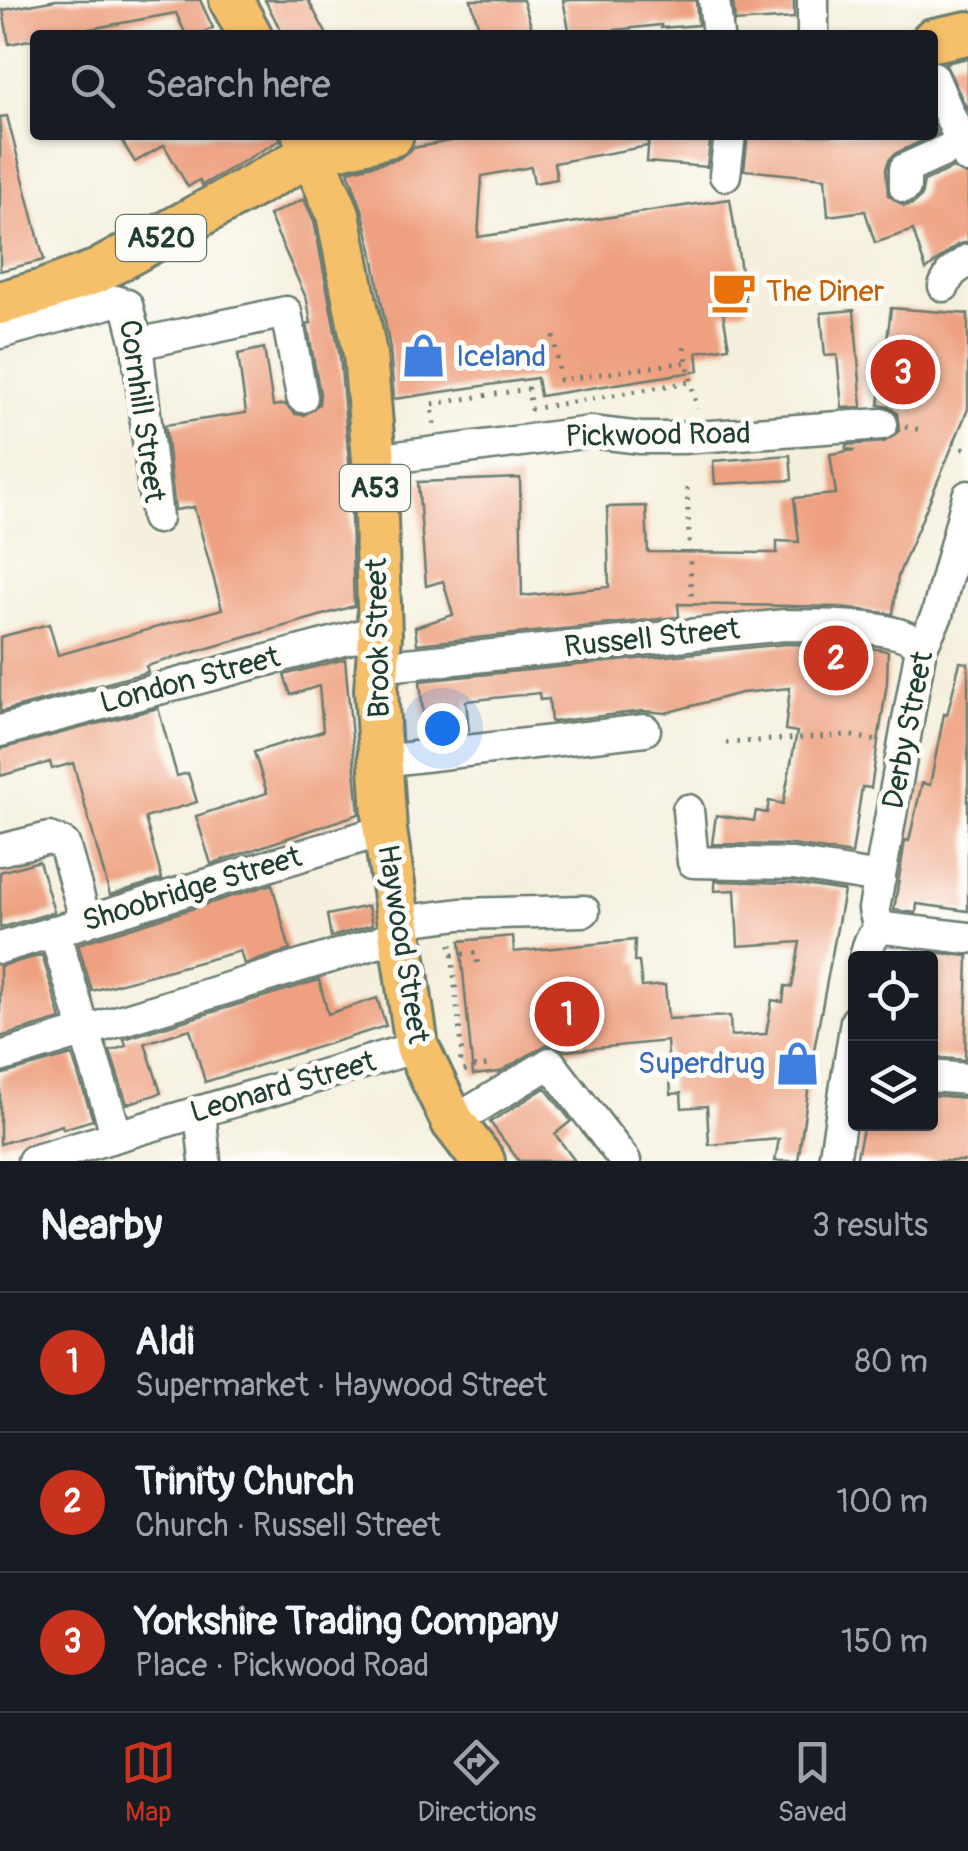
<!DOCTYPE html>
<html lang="en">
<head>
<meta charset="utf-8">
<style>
  :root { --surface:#171b24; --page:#242831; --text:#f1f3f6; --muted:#9ea1a6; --line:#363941; --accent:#c8321e }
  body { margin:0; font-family:Pangolin,sans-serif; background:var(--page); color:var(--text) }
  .controls { position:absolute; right:30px; bottom:30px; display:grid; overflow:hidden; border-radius:10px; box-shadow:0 2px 8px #0004 }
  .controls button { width:90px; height:90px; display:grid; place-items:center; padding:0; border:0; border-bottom:2px solid var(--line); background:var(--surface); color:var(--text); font:50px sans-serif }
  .you { position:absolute; left:442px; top:728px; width:35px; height:35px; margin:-25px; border:8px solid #fff; border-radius:50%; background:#1a73e8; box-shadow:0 0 0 15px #1a73e833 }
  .badge { display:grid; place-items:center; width:65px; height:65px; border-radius:50%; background:var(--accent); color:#fff; font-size:32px; font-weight:700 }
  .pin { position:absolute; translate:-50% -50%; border:5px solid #fff; box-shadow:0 2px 10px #0006 }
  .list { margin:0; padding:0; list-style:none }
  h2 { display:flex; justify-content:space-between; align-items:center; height:130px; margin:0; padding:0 40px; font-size:42px }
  h2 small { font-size:32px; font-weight:400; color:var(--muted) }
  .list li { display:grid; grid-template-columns:65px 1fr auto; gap:30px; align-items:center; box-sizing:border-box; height:140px; padding:0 40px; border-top:2px solid var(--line) }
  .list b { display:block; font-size:38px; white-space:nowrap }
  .list p { margin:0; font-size:32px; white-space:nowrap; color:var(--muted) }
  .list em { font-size:32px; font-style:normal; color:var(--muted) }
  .icon { flex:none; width:55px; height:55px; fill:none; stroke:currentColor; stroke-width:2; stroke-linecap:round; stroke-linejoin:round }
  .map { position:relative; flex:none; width:968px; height:1161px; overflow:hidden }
  .search { position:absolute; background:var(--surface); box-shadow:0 2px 8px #0004; left:30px; right:30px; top:30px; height:110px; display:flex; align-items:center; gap:25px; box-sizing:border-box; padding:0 35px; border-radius:10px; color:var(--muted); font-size:38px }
  .sheet { height:550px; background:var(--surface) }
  nav { display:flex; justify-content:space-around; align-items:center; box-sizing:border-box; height:140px; border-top:2px solid var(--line); background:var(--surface); font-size:28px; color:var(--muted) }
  nav a { display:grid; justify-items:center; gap:5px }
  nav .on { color:var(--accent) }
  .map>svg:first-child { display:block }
  .building { fill:#eea080 }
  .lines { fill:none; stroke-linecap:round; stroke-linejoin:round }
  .minor-casing { stroke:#6a7c6f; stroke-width:35 }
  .highway-casing { stroke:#6a7c6f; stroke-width:48 }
  .path { stroke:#6a7c6f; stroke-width:5; stroke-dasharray:2.5 8; stroke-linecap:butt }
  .minor { stroke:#fff; stroke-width:30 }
  .highway { stroke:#f6c06b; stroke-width:42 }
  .labels { text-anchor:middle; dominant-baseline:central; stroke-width:10; stroke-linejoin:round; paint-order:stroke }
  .shield { fill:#fdfcf7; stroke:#62766e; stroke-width:2.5 }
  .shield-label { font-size:28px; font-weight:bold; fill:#1f3d34 }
  .food-label { font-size:30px; fill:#c56008; stroke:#fdfcf7; text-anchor:start }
  .shop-label { font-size:30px; fill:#366cbe; stroke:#fdfcf7; text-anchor:start }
  .street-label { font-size:30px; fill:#1f3d34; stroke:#fdfcf7 }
</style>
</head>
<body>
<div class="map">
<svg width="968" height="1161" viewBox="0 0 968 1161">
  <rect width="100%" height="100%" fill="#fdfcf7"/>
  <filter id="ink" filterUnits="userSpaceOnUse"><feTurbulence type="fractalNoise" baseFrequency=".01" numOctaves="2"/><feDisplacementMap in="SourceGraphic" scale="20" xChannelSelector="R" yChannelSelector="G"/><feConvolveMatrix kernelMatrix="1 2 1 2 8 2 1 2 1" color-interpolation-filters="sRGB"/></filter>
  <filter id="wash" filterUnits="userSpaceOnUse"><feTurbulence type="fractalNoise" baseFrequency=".0048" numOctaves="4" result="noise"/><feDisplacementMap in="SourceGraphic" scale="40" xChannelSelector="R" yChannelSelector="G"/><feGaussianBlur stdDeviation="2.25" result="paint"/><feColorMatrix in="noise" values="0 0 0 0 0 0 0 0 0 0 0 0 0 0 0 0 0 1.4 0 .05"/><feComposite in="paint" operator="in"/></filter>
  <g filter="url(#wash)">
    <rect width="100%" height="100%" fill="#f5f0dd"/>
    <g id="blocks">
      <!-- building -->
      <g class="building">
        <path d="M56 0H200L213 28 198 35H186L176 13 57 35H35V39L9 44 3 10Z"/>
        <path d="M265 0H308L327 35H283Z"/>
        <path d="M471 0H523L534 35H481Z"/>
        <path d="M563 0H696L698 25 661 28V25L570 35Z"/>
        <path d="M733 0H794V18L735 22Z"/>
        <path d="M968 58V111L945 63Z"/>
        <path d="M7 116 44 260 0 271V117Z"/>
        <path d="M933 124 937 134 896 153 889 160 886 169 888 195 904 206 913 204 921 197 924 181 953 168 968 176V242L957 245 926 270 913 230 875 243 865 211 828 216 825 178 744 170 748 135H933Z"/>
        <path d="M118 135H279L280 140 202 185 199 180 188 187 164 145 135 162Z"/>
        <path d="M481 135H647L648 146 554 163 557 179 534 183 531 167 482 176 478 237 730 199 747 310 723 313 729 347 697 352 699 371 540 396 537 378 394 399 390 349 372 250 362 209 348 171 398 159 413 148Z"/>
        <path d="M649 135H711L707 167 647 162Z"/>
        <path d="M304 199 314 221 340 357 349 461 354 606 146 666 148 672 0 712V637L49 624 58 655 222 609 194 507 175 510 165 425 246 413 238 354 264 348 273 406 285 404 295 414 304 415 319 404 320 394 307 324 311 323 307 300 269 215Z"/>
        <path d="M891 308 968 314V409L898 576 893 614 838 607 678 604 679 617 417 644 415 627 453 615 443 581 426 586 418 482 520 478 522 596 609 587 607 507 646 506 648 552 777 553V541L799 542 794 498 836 494 830 454 855 450 846 449V445L884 442 899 431 897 413 889 407 879 405Z"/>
        <path d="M854 310 862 407 842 408 837 355 825 356 821 313Z"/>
        <path d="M790 455 792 480 715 484 713 461Z"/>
        <path d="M786 644 857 646 888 651 887 683 871 788 862 787 852 854 793 845 712 844 716 815 754 821 756 811 767 813 769 801 783 804 797 732 785 730 790 688 741 693 665 713 643 711 551 722 549 699 540 700 539 693 466 701 469 731 425 736 420 681Z"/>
        <path d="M345 659 359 814 211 864 196 816 267 793 254 752 323 731 319 686 291 695 284 675Z"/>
        <path d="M960 662 968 663V911L917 904 916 913 894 910 905 840 909 841 922 783 930 785 944 714 947 715Z"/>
        <path d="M158 708 177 776 188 773 197 802 145 818 162 879 110 895 73 763 52 769 50 762 0 776V749Z"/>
        <path d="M39 861 54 912 0 928V872Z"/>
        <path d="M715 881 791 883 844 891 814 1050 798 1161H775L779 1139 709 1145 707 1106 682 1108 681 1093 671 1094 667 1041 565 1051 548 1044 499 1072 473 1075 460 941 513 936 514 952 635 940 634 962H639L642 987 665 985 668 1019 730 1016 731 1036 766 1034 772 1000 783 1002 785 986 792 987 800 942 738 946 735 890 715 891Z"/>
        <path d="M272 884 290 950 244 964 240 951 92 991 78 944Z"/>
        <path d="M368 906 372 925 331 937 327 915Z"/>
        <path d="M930 952 968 956 965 1060 930 1057Z"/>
        <path d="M42 955 61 1019 0 1037V966Z"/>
        <path d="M319 980 328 1014 377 998 386 1026 205 1082 190 1029 145 1043 161 1093 127 1104 110 1051 126 1046 124 1039Z"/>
        <path d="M72 1055 93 1120 63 1129 62 1125 0 1144V1075Z"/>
        <path d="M545 1088 571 1121 555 1134 575 1161H519L490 1122Z"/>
        <path d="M930 1095 968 1098V1161H856L864 1124H930Z"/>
      </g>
    </g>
  </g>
  <g filter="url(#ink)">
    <use href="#blocks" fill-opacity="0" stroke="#6a7c6f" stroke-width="2.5"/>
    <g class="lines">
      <defs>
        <g id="minor">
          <path d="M714 0 718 35"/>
          <path d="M813 35V0"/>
          <path d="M933 77 968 158"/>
          <path d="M725 175 730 135"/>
          <path d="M905 187V169L962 143"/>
          <path d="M944 286 951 273 968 260"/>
          <path d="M0 333 116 301 127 305 137 344 157 518"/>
          <path d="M137 344 286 312 302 397"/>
          <path d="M374 460 591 432 641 438H682L882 424"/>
          <path d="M377 667 785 625C816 626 904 622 921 648"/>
          <path d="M0 731 362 635H380"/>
          <path d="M381 761 645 730"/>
          <path d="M688 810 693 862 793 864 880 878"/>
          <path d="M0 850 49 838 64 844 86 922"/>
          <path d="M884 928 877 921 874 909 921 648 937 615 968 496"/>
          <path d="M884 928 968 938"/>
          <path d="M54 931 117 1136"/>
          <path d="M0 948 385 830"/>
          <path d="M865 958C868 944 870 935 884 928"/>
          <path d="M0 1057 380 942 414 920 460 914 584 911"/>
          <path d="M930 1076 968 1079"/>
          <path d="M200 1111 205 1161"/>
          <path d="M453 1122 550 1063 625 1161"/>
          <path d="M33 1161 417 1047"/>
          <path d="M834 1161 856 1021"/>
        </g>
        <g id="highway">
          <path d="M231 0 250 35"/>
          <path d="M933 40 968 33"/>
          <path d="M304 135 338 214 365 354 374 460 380 635 376 690 385 830 417 1047 453 1122 483 1161"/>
          <path d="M0 303 43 291 98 271 313 153 392 135"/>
        </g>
      </defs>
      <!-- minor casing -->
      <use href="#minor" class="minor-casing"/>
      <!-- highway casing -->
      <use href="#highway" class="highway-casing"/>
      <!-- path -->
      <g class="path">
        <path d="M554 336 560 380 687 362"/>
        <path d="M684 347 697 409"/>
        <path d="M434 424 432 404 528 389 531 409 690 382"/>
        <path d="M905 427 922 430"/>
        <path d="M953 443 968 450"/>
        <path d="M687 488 692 610"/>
        <path d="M726 743 848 735 878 741"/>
        <path d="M451 944 462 1055 460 1062"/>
        <path d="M452 955 476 953 478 967"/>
        <path d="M464 1071 472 1067 492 1065"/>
      </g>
      <!-- minor -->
      <use href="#minor" class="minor"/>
      <!-- highway -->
      <use href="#highway" class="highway"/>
    </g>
  </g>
  <!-- icons -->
  <defs>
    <symbol id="cafe-bare" viewBox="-9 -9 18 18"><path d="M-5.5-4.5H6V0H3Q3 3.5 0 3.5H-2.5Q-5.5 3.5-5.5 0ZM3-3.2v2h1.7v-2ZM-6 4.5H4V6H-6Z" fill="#e8710a" stroke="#fdfcf7" stroke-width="2.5" paint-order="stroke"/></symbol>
    <symbol id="shop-bare" viewBox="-9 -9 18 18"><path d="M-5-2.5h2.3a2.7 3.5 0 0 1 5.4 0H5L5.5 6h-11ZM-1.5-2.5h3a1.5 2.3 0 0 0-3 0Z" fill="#3f7fe0" stroke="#fdfcf7" stroke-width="2.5" paint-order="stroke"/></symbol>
  </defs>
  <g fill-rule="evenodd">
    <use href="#cafe-bare" x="702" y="260" width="63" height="63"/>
    <use href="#shop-bare" x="392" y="324" width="63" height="63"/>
    <use href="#shop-bare" x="766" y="1032" width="63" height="63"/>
  </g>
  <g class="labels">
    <!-- shield labels -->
    <g class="shield">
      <rect x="116" y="215" width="90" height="46" rx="8"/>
      <rect x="340" y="465" width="70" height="46" rx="8"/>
    </g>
    <g class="shield-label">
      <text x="161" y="238">A520</text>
      <text x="375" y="488">A53</text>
    </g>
    <!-- food labels -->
    <g class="food-label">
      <text x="766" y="291">The Diner</text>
    </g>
    <!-- shop labels -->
    <g class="shop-label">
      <text x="456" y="356">Iceland</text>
      <text x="765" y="1063" text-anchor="end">Superdrug</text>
    </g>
    <!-- street labels -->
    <g class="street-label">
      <text transform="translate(142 411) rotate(82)">Cornhill Street</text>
      <text transform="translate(658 435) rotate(-1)">Pickwood Road</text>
      <text transform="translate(378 638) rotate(-91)">Brook Street</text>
      <text transform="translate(652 638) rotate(-6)">Russell Street</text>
      <text transform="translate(190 680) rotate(-15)">London Street</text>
      <text transform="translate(908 730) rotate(-79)">Derby Street</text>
      <text transform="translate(192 889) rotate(-17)">Shoobridge Street</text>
      <text transform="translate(403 944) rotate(81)">Haywood Street</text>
      <text transform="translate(283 1087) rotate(-16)">Leonard Street</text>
    </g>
  </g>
</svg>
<div class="controls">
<button><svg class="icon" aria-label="locate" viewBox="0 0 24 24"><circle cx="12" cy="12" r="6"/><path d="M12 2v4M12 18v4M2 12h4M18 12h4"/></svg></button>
<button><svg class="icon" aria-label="layers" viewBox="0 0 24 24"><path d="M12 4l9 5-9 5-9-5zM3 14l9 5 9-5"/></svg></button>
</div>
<div class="you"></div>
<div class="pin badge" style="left:567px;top:1014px">1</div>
<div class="pin badge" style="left:836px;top:658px">2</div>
<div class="pin badge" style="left:903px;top:372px">3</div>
<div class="search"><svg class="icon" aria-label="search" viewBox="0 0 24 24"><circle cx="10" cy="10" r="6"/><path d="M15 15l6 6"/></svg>Search here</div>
</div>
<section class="sheet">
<h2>Nearby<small>3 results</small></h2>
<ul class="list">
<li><span class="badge">1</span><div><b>Aldi</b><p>Supermarket · Haywood Street</p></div><em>80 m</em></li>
<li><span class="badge">2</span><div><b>Trinity Church</b><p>Church · Russell Street</p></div><em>100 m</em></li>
<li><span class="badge">3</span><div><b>Yorkshire Trading Company</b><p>Place · Pickwood Road</p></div><em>150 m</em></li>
</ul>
</section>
<nav>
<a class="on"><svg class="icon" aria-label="map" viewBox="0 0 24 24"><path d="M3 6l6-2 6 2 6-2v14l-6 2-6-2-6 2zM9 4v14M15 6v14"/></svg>Map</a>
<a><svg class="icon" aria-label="directions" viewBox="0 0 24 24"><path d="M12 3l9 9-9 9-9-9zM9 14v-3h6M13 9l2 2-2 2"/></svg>Directions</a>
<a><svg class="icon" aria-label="saved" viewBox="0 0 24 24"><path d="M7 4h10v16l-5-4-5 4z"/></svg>Saved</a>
</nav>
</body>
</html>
